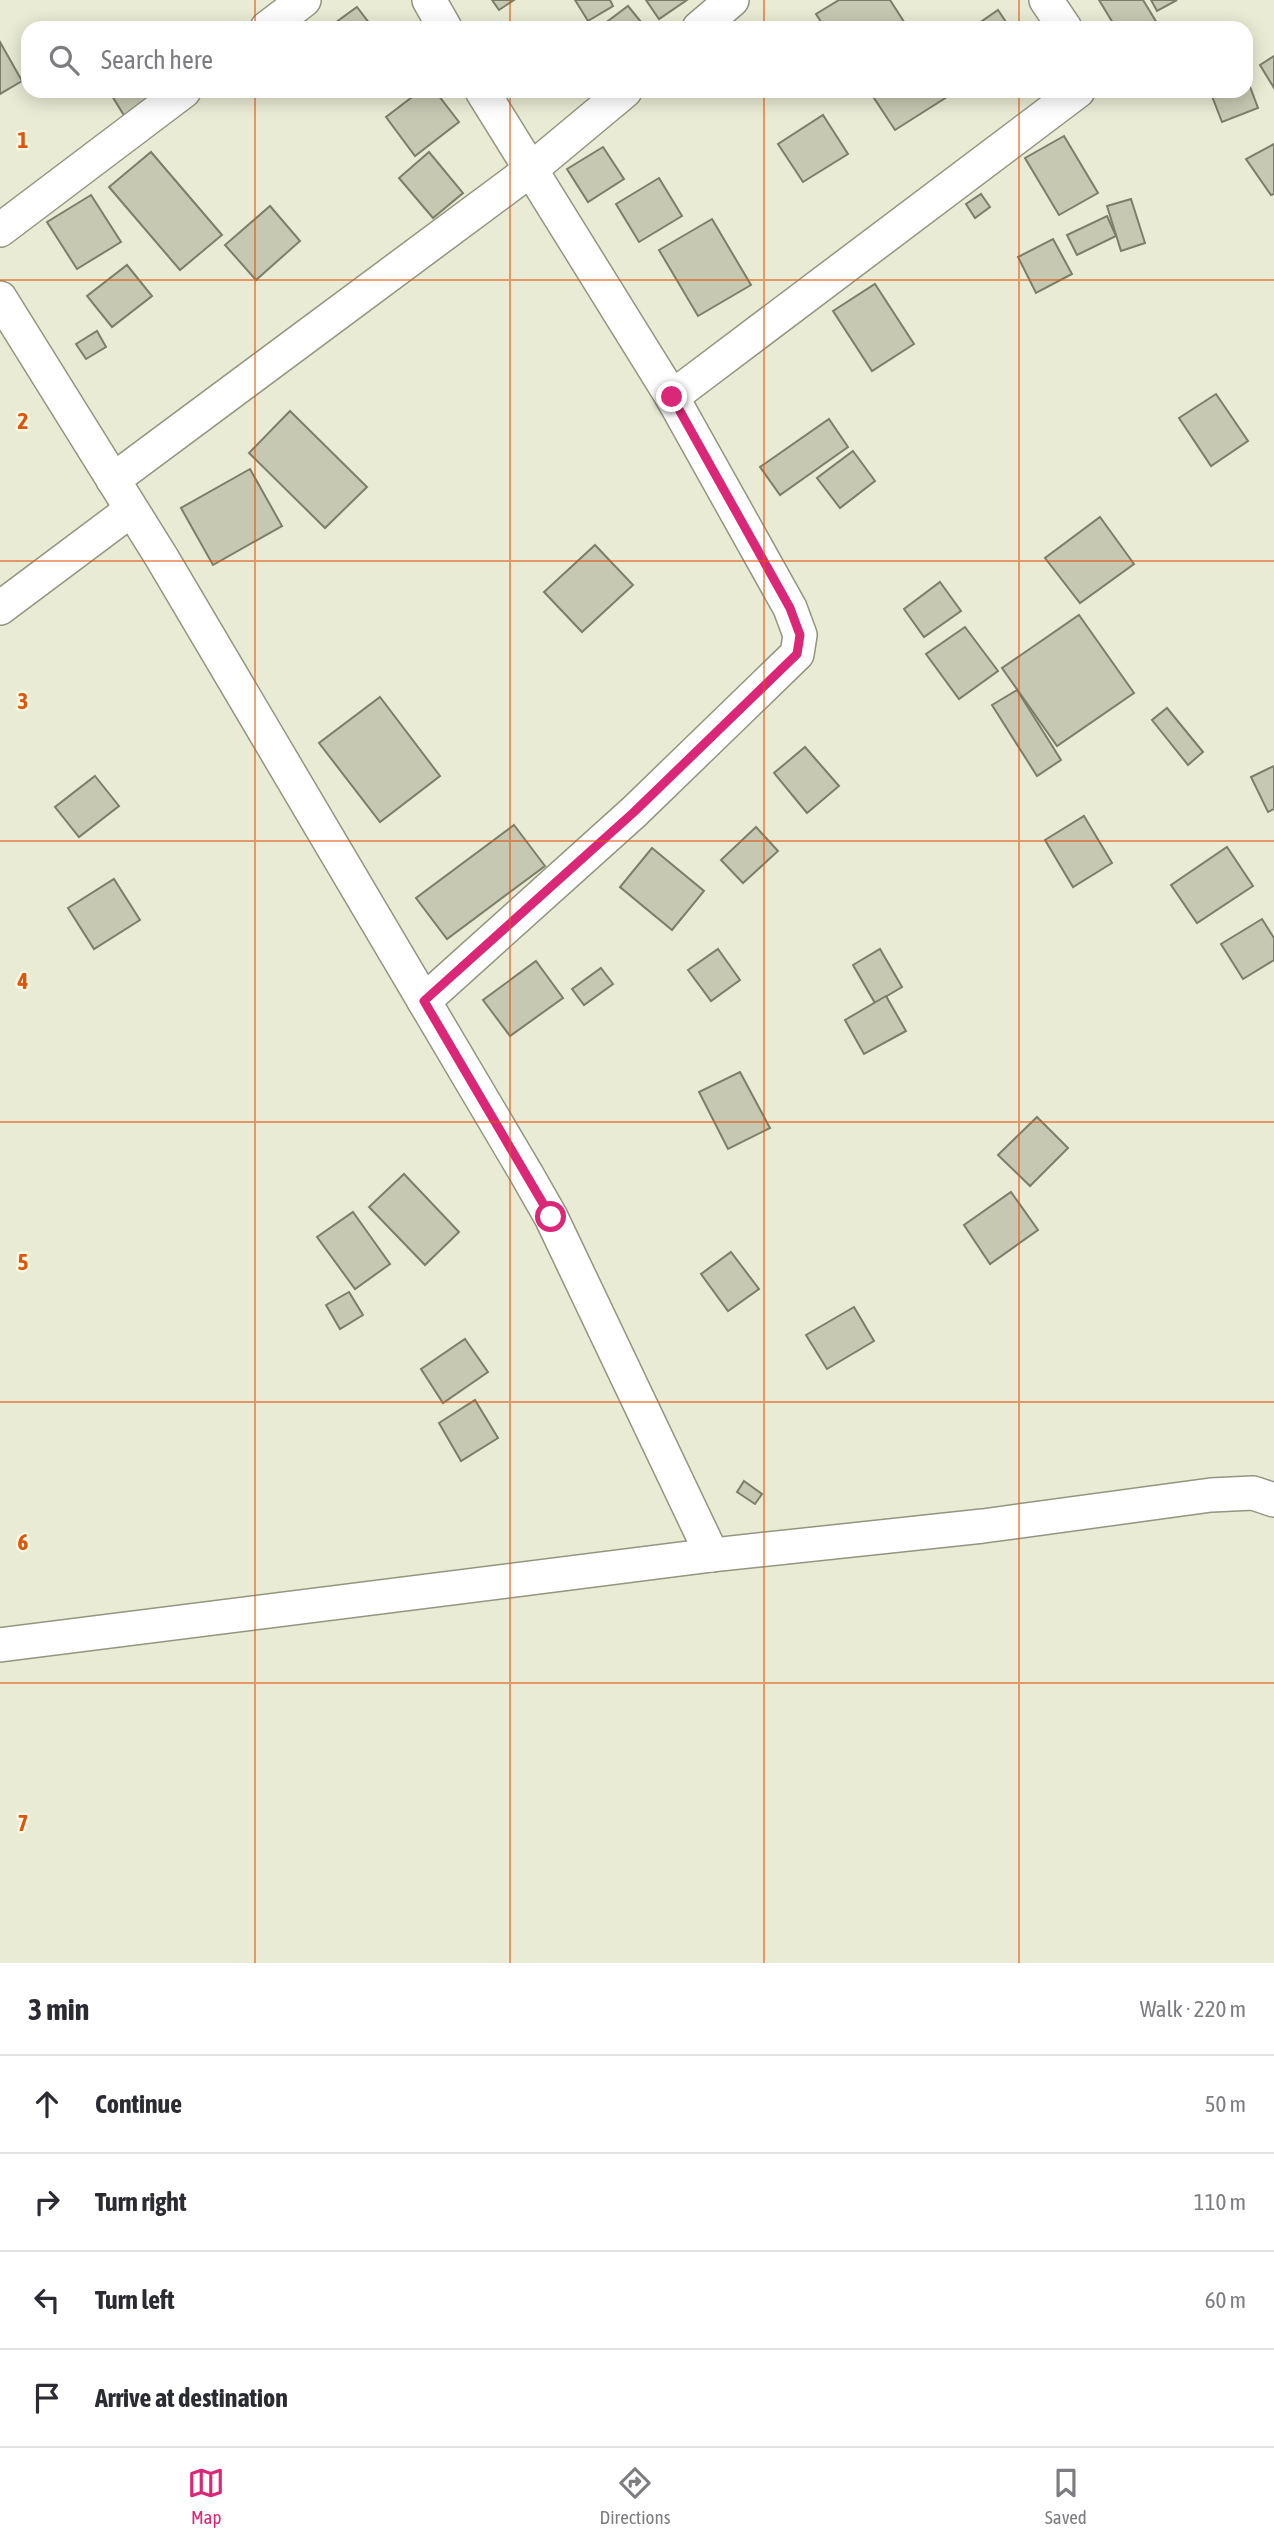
<!DOCTYPE html>
<html lang="en">
<head>
<meta charset="utf-8">
<style>
  :root { --surface:#fff; --page:#f2f2f3; --text:#2b2b33; --muted:#7c7c81; --line:#e1e1e2; --accent:#db2777 }
  body { margin:0; font-family:"Asap Condensed",sans-serif; background:var(--page); color:var(--text) }
  .stop { position:absolute; width:21px; height:21px; margin:-16px; border:5px solid #db2777; border-radius:50%; background:#fff }
  .stop.end { background:#db2777; border-color:#fff; box-shadow:0 2px 7px #0008 }
  .list { margin:0; padding:0; list-style:none }
  h2 { display:flex; justify-content:space-between; align-items:center; height:91px; margin:0; padding:0 28px; font-size:30px }
  h2 small { font-size:23px; font-weight:400; color:var(--muted) }
  .list li { display:grid; grid-template-columns:46px 1fr auto; gap:21px; align-items:center; box-sizing:border-box; height:98px; padding:0 28px; border-top:2px solid var(--line) }
  .list b { display:block; font-size:26px; white-space:nowrap }
  .list em { font-size:23px; font-style:normal; color:var(--muted) }
  .icon { flex:none; width:38px; height:38px; fill:none; stroke:currentColor; stroke-width:2; stroke-linecap:round; stroke-linejoin:round }
  .map { position:relative; flex:none; width:1274px; height:1963px; overflow:hidden }
  .search { position:absolute; background:var(--surface); box-shadow:0 4px 18px #0003; left:21px; right:21px; top:21px; height:77px; display:flex; align-items:center; gap:18px; box-sizing:border-box; padding:0 24px; border-radius:21px; color:var(--muted); font-size:26px }
  .sheet { height:483px; background:var(--surface) }
  nav { display:flex; justify-content:space-around; align-items:center; box-sizing:border-box; height:98px; border-top:2px solid var(--line); background:var(--surface); font-size:19px; color:var(--muted) }
  nav a { display:grid; justify-items:center; gap:4px }
  nav .on { color:var(--accent) }
  .map>svg:first-child { display:block }
  .building { fill:#c6c8b1; stroke:#7c7e69; stroke-width:2 }
  .lines { fill:none; stroke-linecap:round; stroke-linejoin:round }
  .street-casing { stroke:#93957f; stroke-width:36 }
  .street { stroke:#fff; stroke-width:33 }
  .route { stroke:#db2777; stroke-width:9 }
  .grid { fill:none; stroke:#de560d; stroke-width:2; stroke-opacity:0.55 }
  .grid-label { font-size:23px; text-anchor:middle; font-weight:bold; fill:#de560d; stroke:#f6f8e1; stroke-width:5; stroke-linejoin:round; paint-order:stroke }
</style>
</head>
<body>
<div class="map">
<svg width="1274" height="1963" viewBox="0 0 1274 1963">
  <rect width="100%" height="100%" fill="#e9ebd4"/>
  <!-- building -->
  <g class="building">
    <path d="M492 0H514L499 10Z"/>
    <path d="M575 0H610L613 6 588 21Z"/>
    <path d="M646 0H687L659 19Z"/>
    <path d="M839 0H890L908 28H825L816 14Z"/>
    <path d="M1099 0H1143L1157 23 1148 28H1116Z"/>
    <path d="M1151 0H1177L1157 11Z"/>
    <path d="M628 6 646 28H601L600 27Z"/>
    <path d="M357 7 373 28H328Z"/>
    <path d="M998 10 1010 28H972Z"/>
    <path d="M0 42 22 81 0 94Z"/>
    <path d="M1274 56V88L1260 65Z"/>
    <path d="M1246 76 1258 108 1222 122 1210 91H1246Z"/>
    <path d="M109 91H158L125 117Z"/>
    <path d="M420 91H435L459 122 415 156 386 117Z"/>
    <path d="M943 91 947 97 895 130 870 92Z"/>
    <path d="M823 115 848 154 803 182 778 144Z"/>
    <path d="M1064 136 1098 193 1059 215 1025 158Z"/>
    <path d="M1274 144V194L1271 195 1246 159Z"/>
    <path d="M603 147 624 179 588 202 567 169Z"/>
    <path d="M151 152 222 235 180 270 109 187Z"/>
    <path d="M429 152 463 193 433 218 399 178Z"/>
    <path d="M659 178 682 216 639 242 616 204Z"/>
    <path d="M981 194 990 207 975 218 966 204Z"/>
    <path d="M91 195 121 242 77 269 47 222Z"/>
    <path d="M1131 199 1145 243 1121 251 1107 206Z"/>
    <path d="M270 206 300 241 256 280 225 245Z"/>
    <path d="M1107 216 1116 236 1077 255 1067 235Z"/>
    <path d="M712 219 751 285 698 316 659 250Z"/>
    <path d="M1053 239 1072 274 1036 293 1018 257Z"/>
    <path d="M127 265 152 296 112 327 87 296Z"/>
    <path d="M875 284 914 344 872 371 833 311Z"/>
    <path d="M97 331 106 347 86 359 76 344Z"/>
    <path d="M1216 394 1248 441 1211 466 1179 418Z"/>
    <path d="M290 411 367 487 325 528 249 453Z"/>
    <path d="M829 419 848 447 780 495 760 467Z"/>
    <path d="M853 451 875 481 840 508 817 478Z"/>
    <path d="M250 469 282 526 213 565 181 508Z"/>
    <path d="M1100 517 1134 564 1080 603 1045 558Z"/>
    <path d="M595 545 633 585 582 632 544 592Z"/>
    <path d="M940 582 961 611 924 637 904 609Z"/>
    <path d="M1079 615 1134 693 1057 746 1002 668Z"/>
    <path d="M965 627 998 671 959 699 926 654Z"/>
    <path d="M1017 690 1061 760 1037 776 992 705Z"/>
    <path d="M380 697 440 776 380 822 319 743Z"/>
    <path d="M1167 708 1203 752 1188 765 1152 720Z"/>
    <path d="M805 747 839 786 807 813 774 773Z"/>
    <path d="M1274 766V809L1268 812 1251 777Z"/>
    <path d="M95 776 119 806 79 837 55 807Z"/>
    <path d="M1084 816 1112 863 1073 887 1045 840Z"/>
    <path d="M514 825 545 866 447 939 416 898Z"/>
    <path d="M756 827 778 851 743 883 721 860Z"/>
    <path d="M1227 847 1253 886 1197 923 1171 885Z"/>
    <path d="M652 848 704 891 672 930 620 887Z"/>
    <path d="M114 879 140 920 94 949 68 908Z"/>
    <path d="M1262 919 1274 938V960L1243 979 1221 944Z"/>
    <path d="M718 949 740 980 711 1001 688 970Z"/>
    <path d="M880 949 902 987 875 1003 853 965Z"/>
    <path d="M536 961 563 998 510 1036 483 1000Z"/>
    <path d="M601 968 613 984 584 1005 572 989Z"/>
    <path d="M886 996 906 1031 864 1054 845 1020Z"/>
    <path d="M740 1072 770 1128 728 1149 699 1092Z"/>
    <path d="M1037 1117 1068 1148 1030 1186 998 1155Z"/>
    <path d="M404 1174 459 1232 425 1265 369 1207Z"/>
    <path d="M1011 1192 1038 1230 990 1264 964 1225Z"/>
    <path d="M353 1212 390 1264 355 1289 317 1237Z"/>
    <path d="M731 1252 759 1289 728 1311 701 1274Z"/>
    <path d="M349 1292 363 1315 340 1329 326 1305Z"/>
    <path d="M854 1307 874 1341 827 1369 806 1335Z"/>
    <path d="M465 1339 488 1372 443 1403 421 1369Z"/>
    <path d="M475 1400 498 1438 461 1461 439 1423Z"/>
    <path d="M744 1481 762 1494 755 1504 737 1492Z"/>
  </g>
  <g class="lines">
    <defs>
      <g id="street">
        <path d="M429 0 445 28"/>
        <path d="M1046 0 1065 28"/>
        <path d="M267 28 304 0"/>
        <path d="M699 28 732 0"/>
        <path d="M0 230 184 91"/>
        <path d="M0 298 162 558 527 1175 551 1217 712 1555"/>
        <path d="M672 397 1078 91"/>
        <path d="M113 480 529 171 625 91"/>
        <path d="M0 608 131 510"/>
        <path d="M424 1001 634 812 797 654 800 635 790 608 672 397 482 91"/>
        <path d="M0 1645 712 1555 983 1526 1211 1495 1253 1493 1274 1500"/>
      </g>
    </defs>
    <!-- street casing -->
    <use href="#street" class="street-casing"/>
    <!-- street -->
    <use href="#street" class="street"/>
  </g>
  <g class="lines">
    <!-- route -->
    <path class="route" d="M551 1217 424 1001 634 812 797 654 800 635 790 608 672 397"/>
  </g>
  <!-- grid -->
  <path class="grid" d="M255 0V28M510 0V28M764 0V28M1019 0V28M255 91V1963M510 91V1963M764 91V1963M1019 91V1963M0 280H1274M0 561H1274M0 841H1274M0 1122H1274M0 1402H1274M0 1683H1274"/>
  <g class="grid-label">
    <text x="23" y="148">1</text>
    <text x="23" y="429">2</text>
    <text x="23" y="709">3</text>
    <text x="23" y="989">4</text>
    <text x="23" y="1270">5</text>
    <text x="23" y="1550">6</text>
    <text x="23" y="1831">7</text>
  </g>
</svg>
<div class="stop" style="left:551px;top:1217px"></div>
<div class="stop end" style="left:672px;top:397px"></div>
<div class="search"><svg class="icon" aria-label="search" viewBox="0 0 24 24"><circle cx="10" cy="10" r="6"/><path d="M15 15l6 6"/></svg>Search here</div>
</div>
<section class="sheet">
<h2>3 min<small>Walk · 220 m</small></h2>
<ul class="list">
<li><svg class="icon" aria-label="ahead" viewBox="0 0 24 24"><path d="M12 20V5M6 11l6-6 6 6"/></svg><div><b>Continue</b></div><em>50 m</em></li>
<li><svg class="icon" aria-label="right" viewBox="0 0 24 24"><path d="M7 20v-9h11M14 6l5 5-5 5"/></svg><div><b>Turn right</b></div><em>110 m</em></li>
<li><svg class="icon" aria-label="left" viewBox="0 0 24 24"><path d="M17 20v-9H6M10 6l-5 5 5 5"/></svg><div><b>Turn left</b></div><em>60 m</em></li>
<li><svg class="icon" aria-label="arrive" viewBox="0 0 24 24"><path d="M6 21V4h12l-3 4 3 4H6"/></svg><div><b>Arrive at destination</b></div></li>
</ul>
</section>
<nav>
<a class="on"><svg class="icon" aria-label="map" viewBox="0 0 24 24"><path d="M3 6l6-2 6 2 6-2v14l-6 2-6-2-6 2zM9 4v14M15 6v14"/></svg>Map</a>
<a><svg class="icon" aria-label="directions" viewBox="0 0 24 24"><path d="M12 3l9 9-9 9-9-9zM9 14v-3h6M13 9l2 2-2 2"/></svg>Directions</a>
<a><svg class="icon" aria-label="saved" viewBox="0 0 24 24"><path d="M7 4h10v16l-5-4-5 4z"/></svg>Saved</a>
</nav>
</body>
</html>
